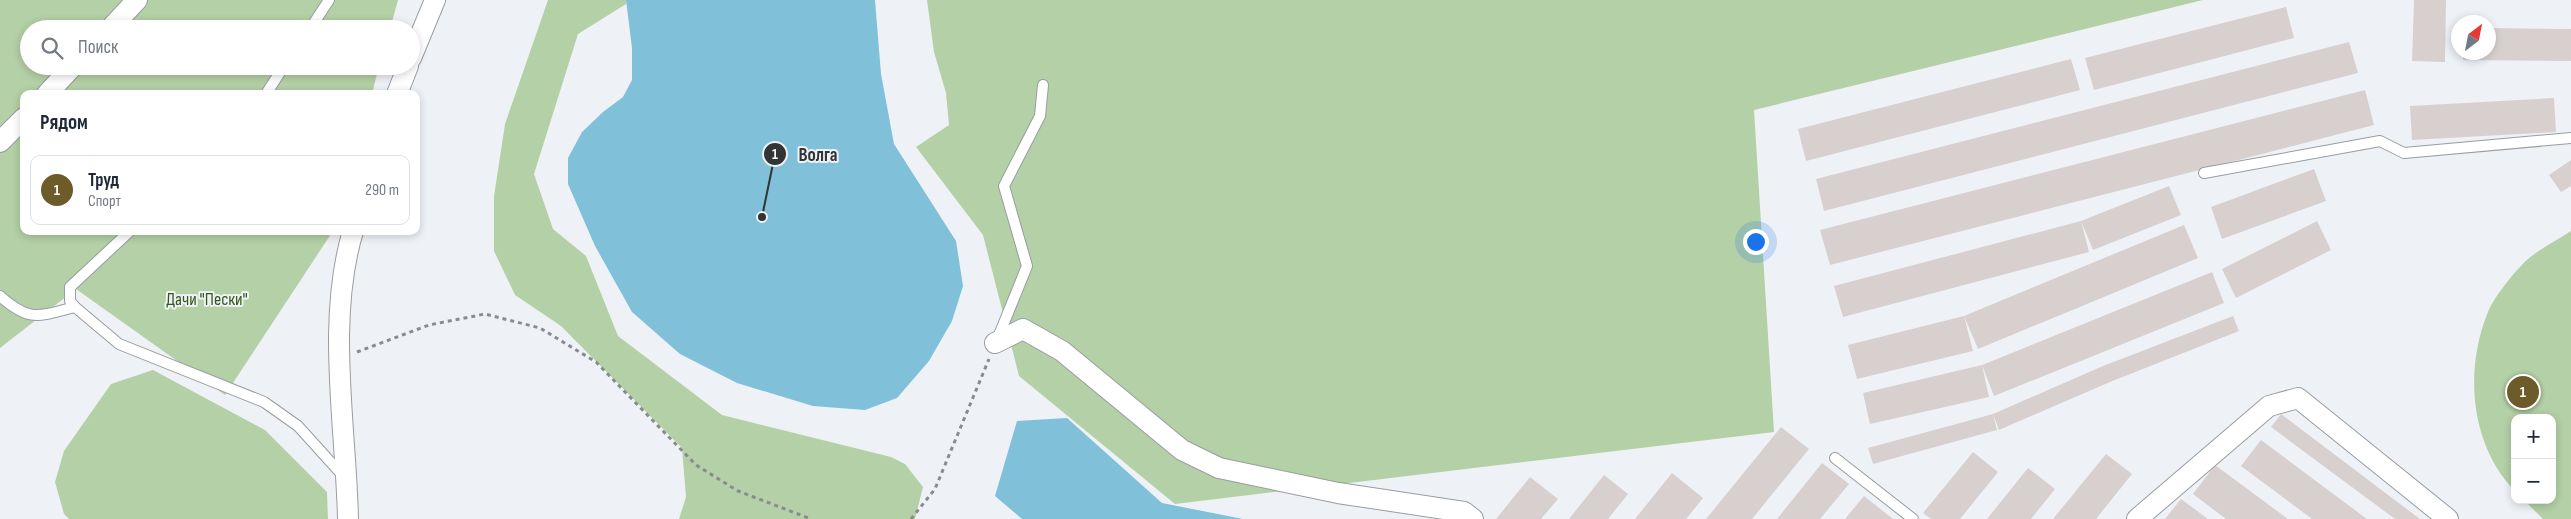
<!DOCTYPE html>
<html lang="ru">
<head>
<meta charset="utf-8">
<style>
  :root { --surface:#fff; --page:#f6f6f7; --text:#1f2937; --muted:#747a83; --line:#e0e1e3; --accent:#6d5b2a }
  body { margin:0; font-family:"Sofia Sans Condensed",sans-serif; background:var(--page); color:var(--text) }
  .controls { position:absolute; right:15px; bottom:15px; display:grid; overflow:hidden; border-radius:10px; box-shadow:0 2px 8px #0003 }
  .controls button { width:45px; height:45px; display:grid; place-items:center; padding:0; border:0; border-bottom:1px solid var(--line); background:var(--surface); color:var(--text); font:25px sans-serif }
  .compass { position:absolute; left:2451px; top:15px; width:45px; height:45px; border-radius:50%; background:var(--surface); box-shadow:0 2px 8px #0003; rotate:32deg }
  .you { position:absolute; left:1755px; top:241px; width:18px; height:18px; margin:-12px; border:4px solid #fff; border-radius:50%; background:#1a73e8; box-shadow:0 0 0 8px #1a73e833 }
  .badge { display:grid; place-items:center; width:32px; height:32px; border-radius:50%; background:var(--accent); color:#fff; font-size:16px; font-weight:700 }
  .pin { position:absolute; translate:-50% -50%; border:2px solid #fff; box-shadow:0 1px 5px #0006 }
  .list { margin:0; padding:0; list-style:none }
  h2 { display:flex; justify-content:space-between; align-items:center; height:65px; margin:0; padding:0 20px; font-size:21px }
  h2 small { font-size:16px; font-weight:400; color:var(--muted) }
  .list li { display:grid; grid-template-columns:32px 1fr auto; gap:15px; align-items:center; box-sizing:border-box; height:70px; margin:0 10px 10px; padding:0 10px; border:1px solid var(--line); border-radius:10px }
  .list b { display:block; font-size:19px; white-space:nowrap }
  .list p { margin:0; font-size:16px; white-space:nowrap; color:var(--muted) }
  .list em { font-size:16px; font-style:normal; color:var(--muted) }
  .icon { flex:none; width:28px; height:28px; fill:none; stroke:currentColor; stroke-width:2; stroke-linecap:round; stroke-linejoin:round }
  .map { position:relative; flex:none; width:2571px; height:519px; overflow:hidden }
  .search { position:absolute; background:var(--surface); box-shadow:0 2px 8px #0003; left:20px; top:20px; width:400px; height:55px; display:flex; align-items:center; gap:12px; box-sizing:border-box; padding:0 18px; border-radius:28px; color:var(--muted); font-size:19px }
  .panel { position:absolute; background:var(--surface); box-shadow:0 2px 8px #0003; left:20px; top:90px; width:400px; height:145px; border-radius:10px }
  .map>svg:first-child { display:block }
  .green { fill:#b4d0a6 }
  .water { fill:#80c0d9 }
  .building { fill:#d7d0cf }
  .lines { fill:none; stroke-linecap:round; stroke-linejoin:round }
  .service-casing { stroke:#999da1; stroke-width:12 }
  .minor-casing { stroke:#999da1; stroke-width:22 }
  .path { stroke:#898c8f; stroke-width:3; stroke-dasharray:4 4; stroke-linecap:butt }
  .service { stroke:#fff; stroke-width:10 }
  .minor { stroke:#fff; stroke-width:20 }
  .labels { text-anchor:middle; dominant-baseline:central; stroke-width:4; stroke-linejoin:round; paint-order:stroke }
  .park-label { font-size:18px; fill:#325918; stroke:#eef2f7 }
  .leader { fill:none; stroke:#323436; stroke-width:2 }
  .callout-dot { fill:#323436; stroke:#eef2f7; stroke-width:2 }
  .mark-label { font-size:15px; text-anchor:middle; font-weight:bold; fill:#fff }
  .callout-label { font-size:19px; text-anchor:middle; font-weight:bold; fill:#323436; stroke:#eef2f7; stroke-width:4; stroke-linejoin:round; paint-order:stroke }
</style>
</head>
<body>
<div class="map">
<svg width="2571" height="519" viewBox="0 0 2571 519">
  <rect width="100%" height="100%" fill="#eef2f7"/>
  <!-- green -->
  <g class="green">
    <path d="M0 0H398L390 29H29V66H379L372 94H24V231H333L225 395 76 289 0 348Z"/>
    <path d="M548 0H626V4L578 34 534 174 553 229 586 256 618 336 722 415 891 457 905 464 923 487 915 519H679L686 497 682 448 561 326 515 295 494 251V196L505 124Z"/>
    <path d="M927 0H2203L1754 110 1774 432 1175 504 1019 376 983 235 916 147 949 125 946 93 934 52Z"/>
    <path d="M2571 231V519H2543L2524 500H2552V418H2515V491C2470 445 2464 370 2488 312 2493 299 2511 276 2521 266 2533 252 2556 241 2571 231Z"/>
    <path d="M153 370 265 430 327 492 328 519H69L64 514 55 482 64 451 111 384Z"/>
  </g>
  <!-- water -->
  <g class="water">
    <path d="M626 0H875L881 74 894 144 956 241 963 286 952 321 929 361 897 398 865 410 813 406 737 383 680 354 632 312 595 246 568 184V158L582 132 603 112 623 97 632 80V48Z"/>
    <path d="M1067 418 1162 503 1243 519H1022L995 496 1017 421Z"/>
  </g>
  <!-- building -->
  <g class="building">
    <path d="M2414 0H2446L2445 62 2412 61Z"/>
    <path d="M2286 7 2294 38 2094 90 2085 58Z"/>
    <path d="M2488 28 2571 29V61L2463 60V52H2488Z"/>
    <path d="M2349 42 2358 73 1824 211 1816 179Z"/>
    <path d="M2071 59 2080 90 1806 161 1798 129Z"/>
    <path d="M2365 90 2374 125 1830 265 1820 230Z"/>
    <path d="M2554 98 2556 132 2412 140 2410 106Z"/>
    <path d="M2571 160V186L2561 192 2549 175Z"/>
    <path d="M2314 169 2326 201 2222 239 2211 207Z"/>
    <path d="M2169 186 2181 215 2093 250 2081 221 2089 252 1843 317 1834 286 2081 221Z"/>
    <path d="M2317 221 2331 250 2236 298 2222 269Z"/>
    <path d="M2184 225 2198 258 1978 349 1964 316Z"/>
    <path d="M2212 272 2224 303 1994 396 1982 365 1989 397 1870 424 1863 393 1982 365Z"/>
    <path d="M1964 316 1973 351 1857 379 1848 345Z"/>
    <path d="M2233 316 2239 331 2110 382 1999 430 1993 414 1997 430 1873 464 1868 448 1993 414 2103 366Z"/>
    <path d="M2281 414 2420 519H2395L2271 427Z"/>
    <path d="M1781 427 1809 449 1752 519H1706Z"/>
    <path d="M2261 440 2367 519H2312L2241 466Z"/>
    <path d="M1973 452 1998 472 1960 519H1931L1923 513Z"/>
    <path d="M2106 454 2132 474 2096 519H2053Z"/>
    <path d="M1822 463 1849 484 1820 519H1777Z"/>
    <path d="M2215 465 2288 519H2226L2193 494Z"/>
    <path d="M2028 468 2055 489 2031 519H1987Z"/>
    <path d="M1672 473 1703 498 1686 519H1635Z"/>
    <path d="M1604 475 1628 494 1608 519H1569Z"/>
    <path d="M1530 477 1558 499 1541 519H1496Z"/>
    <path d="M1864 496 1893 519H1845Z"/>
    <path d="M2181 499 2208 519H2165Z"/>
  </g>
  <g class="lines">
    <defs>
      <g id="service">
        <path d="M310 29 329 0"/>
        <path d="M266 94 284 66"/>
        <path d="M2204 173 2380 141 2404 153 2571 138"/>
        <path d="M130 231 70 287V301L75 307 119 344 264 402 298 426 345 478"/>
        <path d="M0 296C30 323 39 316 75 307"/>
        <path d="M997 340 1027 266 1004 186 1040 116 1043 85"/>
        <path d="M1835 458 1913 519"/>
      </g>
      <g id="minor">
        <path d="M110 29 137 0"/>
        <path d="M411 58 435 0"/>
        <path d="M47 94 73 66"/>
        <path d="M397 94 408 66"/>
        <path d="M0 142 24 118"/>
        <path d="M995 343 1023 329 1062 351 1182 450 1219 468 1338 493 1464 512 1473 519"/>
        <path d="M348 519C346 426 326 321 353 231"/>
        <path d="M2137 519 2269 406 2298 398 2448 519"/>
      </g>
    </defs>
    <!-- service casing -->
    <use href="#service" class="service-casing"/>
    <!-- minor casing -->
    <use href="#minor" class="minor-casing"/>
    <!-- path -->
    <g class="path">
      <path d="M357 352 429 325 485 314 540 328 596 362 696 465 738 491 811 519"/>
      <path d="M911 519 935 489 989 359"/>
    </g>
    <!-- service -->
    <use href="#service" class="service"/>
    <!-- minor -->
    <use href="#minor" class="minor"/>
  </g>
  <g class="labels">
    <!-- park labels -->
    <g class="park-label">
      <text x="207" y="299">Дачи "Пески"</text>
    </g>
  </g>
  <!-- callouts -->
  <path class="leader" d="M762 217L775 154"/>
  <g class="callout-dot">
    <circle cx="762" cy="217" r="5"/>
    <circle cx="775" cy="154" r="12"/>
  </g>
  <g class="mark-label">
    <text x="775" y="159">1</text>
  </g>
  <g class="callout-label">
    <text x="818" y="161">Волга</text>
  </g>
</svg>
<div class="controls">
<button>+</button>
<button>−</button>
</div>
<svg class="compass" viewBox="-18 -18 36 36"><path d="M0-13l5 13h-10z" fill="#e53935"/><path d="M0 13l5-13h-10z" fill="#747a83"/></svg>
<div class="you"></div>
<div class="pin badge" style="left:2523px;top:392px">1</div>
<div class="search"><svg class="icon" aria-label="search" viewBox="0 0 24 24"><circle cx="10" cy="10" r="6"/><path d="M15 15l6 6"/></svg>Поиск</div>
<section class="panel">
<h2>Рядом<small></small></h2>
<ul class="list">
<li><span class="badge">1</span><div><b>Труд</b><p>Спорт</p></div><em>290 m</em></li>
</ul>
</section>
</div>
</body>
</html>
